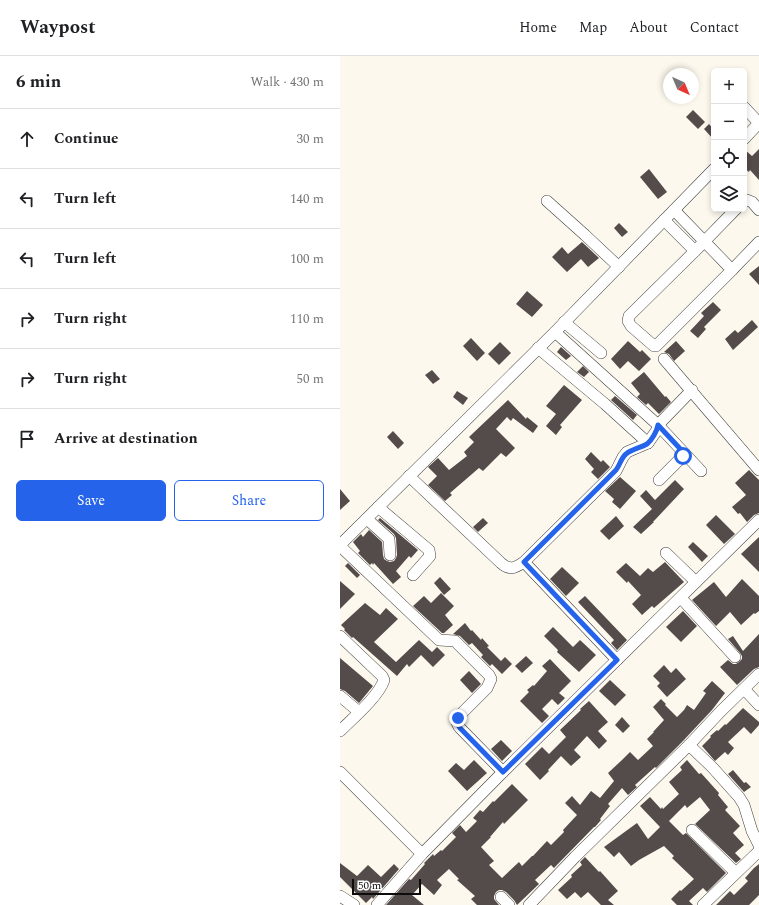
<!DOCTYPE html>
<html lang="en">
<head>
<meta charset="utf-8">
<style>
  :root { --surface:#fff; --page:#f2f2f2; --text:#202124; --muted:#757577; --line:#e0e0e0; --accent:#2563eb }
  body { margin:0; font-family:Spectral,serif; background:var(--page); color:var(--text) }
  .controls { position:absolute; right:12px; top:12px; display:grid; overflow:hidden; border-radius:6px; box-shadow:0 2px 6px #0003 }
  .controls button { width:36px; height:36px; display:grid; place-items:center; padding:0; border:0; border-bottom:1px solid var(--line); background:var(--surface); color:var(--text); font:20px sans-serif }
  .compass { position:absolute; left:323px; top:12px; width:36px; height:36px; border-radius:50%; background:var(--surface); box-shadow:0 2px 6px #0003; rotate:136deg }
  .scale { position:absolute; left:12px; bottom:10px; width:69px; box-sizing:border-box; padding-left:4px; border:2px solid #0c0c0c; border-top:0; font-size:11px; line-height:14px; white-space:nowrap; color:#0c0c0c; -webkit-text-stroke:3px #fff; paint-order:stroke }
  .stop { position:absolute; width:12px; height:12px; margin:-9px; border:3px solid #2563eb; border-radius:50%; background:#fff }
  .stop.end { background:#2563eb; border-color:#fff; box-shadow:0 1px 4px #0008 }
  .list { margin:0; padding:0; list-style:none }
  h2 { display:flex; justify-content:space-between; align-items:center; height:52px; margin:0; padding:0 16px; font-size:17px }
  h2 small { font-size:13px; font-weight:400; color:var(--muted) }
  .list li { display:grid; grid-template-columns:26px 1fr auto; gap:12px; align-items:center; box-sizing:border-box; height:60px; padding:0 16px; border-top:1px solid var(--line) }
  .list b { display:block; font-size:15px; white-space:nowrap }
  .list em { font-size:13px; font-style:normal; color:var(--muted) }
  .actions { display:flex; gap:8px; padding:12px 16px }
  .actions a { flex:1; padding:9px 0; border:1px solid var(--accent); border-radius:6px; text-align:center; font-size:14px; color:var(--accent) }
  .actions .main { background:var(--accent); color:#fff }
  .icon { flex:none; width:22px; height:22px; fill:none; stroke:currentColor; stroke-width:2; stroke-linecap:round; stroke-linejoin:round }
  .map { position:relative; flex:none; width:419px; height:849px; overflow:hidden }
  header { display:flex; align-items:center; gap:24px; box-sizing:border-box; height:56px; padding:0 20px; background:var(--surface); border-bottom:1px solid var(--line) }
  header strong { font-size:19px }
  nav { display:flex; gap:22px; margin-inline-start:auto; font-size:14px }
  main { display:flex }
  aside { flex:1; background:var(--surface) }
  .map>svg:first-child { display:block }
  .building { fill:#544c4a }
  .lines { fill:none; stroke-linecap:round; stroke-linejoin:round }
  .minor-casing { stroke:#3f3f3f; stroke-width:12 }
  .minor { stroke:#fff; stroke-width:11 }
  .route { stroke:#2563eb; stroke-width:5 }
</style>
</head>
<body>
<header>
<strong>Waypost</strong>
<nav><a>Home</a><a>Map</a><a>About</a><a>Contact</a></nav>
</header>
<main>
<aside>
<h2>6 min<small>Walk · 430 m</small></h2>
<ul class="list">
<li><svg class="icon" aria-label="ahead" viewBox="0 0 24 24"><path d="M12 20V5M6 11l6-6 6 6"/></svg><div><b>Continue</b></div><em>30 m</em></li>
<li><svg class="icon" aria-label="left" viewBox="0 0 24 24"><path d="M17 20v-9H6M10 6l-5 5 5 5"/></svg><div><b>Turn left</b></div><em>140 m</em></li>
<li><svg class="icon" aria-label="left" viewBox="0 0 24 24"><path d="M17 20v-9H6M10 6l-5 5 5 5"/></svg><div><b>Turn left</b></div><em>100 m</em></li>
<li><svg class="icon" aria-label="right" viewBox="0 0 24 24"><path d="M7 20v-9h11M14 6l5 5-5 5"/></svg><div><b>Turn right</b></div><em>110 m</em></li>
<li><svg class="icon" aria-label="right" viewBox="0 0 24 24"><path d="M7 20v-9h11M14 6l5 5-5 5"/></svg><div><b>Turn right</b></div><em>50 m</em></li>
<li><svg class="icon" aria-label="arrive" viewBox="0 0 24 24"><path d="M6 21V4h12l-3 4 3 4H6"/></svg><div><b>Arrive at destination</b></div></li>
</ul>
<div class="actions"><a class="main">Save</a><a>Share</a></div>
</aside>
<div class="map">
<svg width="419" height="849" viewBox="0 0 419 849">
  <rect width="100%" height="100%" fill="#fdf8ed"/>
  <!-- building -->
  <g class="building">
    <path d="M353 54 365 66 358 73 346 61Z"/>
    <path d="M369 68 374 74V84L364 73Z"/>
    <path d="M404 93 412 100 419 93V124L410 114 409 116 404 112Z"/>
    <path d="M309 113 327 136 318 143 300 121Z"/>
    <path d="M279 167 288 176 282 181 274 172Z"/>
    <path d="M242 186 259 202 248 211 241 203 227 216 212 201 222 191 228 198Z"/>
    <path d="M419 210V229L409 218Z"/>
    <path d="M187 235 203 249 192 261 176 248Z"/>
    <path d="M373 246 381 254 364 271 366 273 358 282 350 275 364 260 361 257Z"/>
    <path d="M412 264 418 271 393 294 385 283 395 274 398 277Z"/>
    <path d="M131 282 145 297 137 305 123 290Z"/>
    <path d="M288 285 300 296 302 294 311 303 299 315 288 305 280 313 271 303Z"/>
    <path d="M336 285 345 295 334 305 329 298 324 296Z"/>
    <path d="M160 286 171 297 159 309 148 298Z"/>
    <path d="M221 291 231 300 226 304 217 296Z"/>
    <path d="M243 310 249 316 244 321 237 316Z"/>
    <path d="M92 314 100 323 93 328 85 319Z"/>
    <path d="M304 316 325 341 326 340 331 346 319 358 308 347 306 349 297 341 300 338 291 327Z"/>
    <path d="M224 329 242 344 220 369 222 371 216 379 206 370 216 358 206 350Z"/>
    <path d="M117 335 128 342 123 349 113 341Z"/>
    <path d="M275 340 297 359 293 364 271 344Z"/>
    <path d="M168 344 186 363 187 361 198 370 193 377 173 362 171 365 167 361 156 373 175 392 166 401 161 397 143 415 139 412 110 437 112 439 105 445 88 429 97 420 88 411 98 402 109 414 127 400 124 396 134 386 129 381Z"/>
    <path d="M53 375 64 387 58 393 47 381Z"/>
    <path d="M251 396 261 406 263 404 270 411 258 423 251 416 254 413 245 403Z"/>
    <path d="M409 414 419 424V457L414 459 407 466 400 457 398 458 392 451 406 439 395 427Z"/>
    <path d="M280 421 296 435 280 453 272 446 274 443 265 435Z"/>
    <path d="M335 424 344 433 313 466H314L301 478 293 471 312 453 300 440 306 434 315 444Z"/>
    <path d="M0 433 10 445 0 454Z"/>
    <path d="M376 459 395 478 384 488 366 469Z"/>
    <path d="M276 460 284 470 269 484 260 475Z"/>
    <path d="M40 462 78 494 71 502 69 500 56 515 61 521 53 528 34 507 33 509 32 507 30 509 18 497 20 495 13 486 21 478 23 481 29 474 42 486 43 499 44 503 47 505 50 506 54 505 56 502 57 499 56 482 54 478 38 464Z"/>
    <path d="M143 462 148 467 138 476 133 471Z"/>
    <path d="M419 481V516L401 498Z"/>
    <path d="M353 486 368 500 362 506 348 491Z"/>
    <path d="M325 506 344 526 314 552 312 550 302 559 292 548 301 539 288 525 287 527 276 516 286 507 300 520 308 512 313 516Z"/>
    <path d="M8 507 20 519 17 522 5 510Z"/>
    <path d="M222 511 239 527 226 540 210 523Z"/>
    <path d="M100 521 111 533 104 539 94 527Z"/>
    <path d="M402 523 419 540V555L415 558 414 557 401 569 390 556 376 570 352 544 374 526 386 541Z"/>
    <path d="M0 525 15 538 0 553Z"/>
    <path d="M101 537 114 550 105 559 113 569 104 577H102L73 550 84 540 91 547Z"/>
    <path d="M245 540 287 584 277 594 271 587 274 584 238 546Z"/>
    <path d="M25 547 40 559 46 552 58 563 34 586 56 606 79 584 92 596 97 591 105 599 93 611 81 599 69 611 67 608 57 620 13 581 12 582 4 574 5 573 1 569Z"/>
    <path d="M343 555 357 570 341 586 326 571Z"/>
    <path d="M125 567 131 575 132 574 141 584 142 582 149 590 147 591 161 605 165 601 172 608 162 618 152 608 150 610 141 601 143 599 132 587 129 589 120 580 113 578Z"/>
    <path d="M213 571 233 591 240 584 256 599 239 616 217 596 218 594 204 580Z"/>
    <path d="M419 578V611L414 613 397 629 380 611 388 604 393 608H396L399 606 402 603V600L400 597 388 583 393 580 403 595Z"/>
    <path d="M186 600 193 607 182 617 175 610Z"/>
    <path d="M0 602 33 630 19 647 5 635 0 633Z"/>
    <path d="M210 603 231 625 219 637 225 642 218 649 212 643 202 653 209 660 202 667 180 645 189 636 187 634 193 629 194 630 207 615 202 610Z"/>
    <path d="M324 609 331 617 336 612 346 623 327 641 317 630 320 627 313 620Z"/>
    <path d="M129 615 141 628 132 637 120 624Z"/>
    <path d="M270 624 286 639 275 650 259 635Z"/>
    <path d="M372 625 385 637 372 654 342 686 316 712 315 711 295 729 297 731 288 739 282 732 268 748 270 750 260 763 261 764 255 771H254L214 812 211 809 195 824 199 828 177 849 174 844 166 836 162 834H159L156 836 154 840V843L159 849H137L131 843 135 840 117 824 119 823 109 813 97 824 102 829 94 839 82 828 72 839 84 849H46L69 823 71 824 85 808 84 807 93 798 94 800 101 794 102 795 116 781 112 777 120 769 126 776 137 765 133 762 140 754 143 756 153 745 154 746 172 728 188 744 164 768 163 766 150 781H151L141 791 154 805 149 809 162 822 179 806 182 810 192 800H193L207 785 211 789 224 776 223 774 237 759 225 747 232 740 240 749 251 735 260 742 274 725 268 717 282 704 290 696 298 704 313 690 307 683 314 676H313L324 664 313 651 321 643 326 648 325 649 337 661 344 654 347 649 354 654 366 637 363 635Z"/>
    <path d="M249 645 268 666 258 675 267 685 259 693 247 680 234 694 241 701 231 710 221 700 208 714 209 715 200 724 185 708 202 691 209 698 226 681 220 674 241 654 240 653Z"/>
    <path d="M403 652 419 666V669L411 678 404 671 388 686 394 692 388 699 385 696 375 705 362 690 371 681 370 680 377 674 378 675 385 668 386 669Z"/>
    <path d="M282 661 290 670 283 677 275 669Z"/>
    <path d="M161 684 172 695 162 705 151 693Z"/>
    <path d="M134 704 147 717 127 735 108 715 116 707 124 714Z"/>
    <path d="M347 704 359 718 361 717 379 737 378 739 388 751 385 754 400 770 393 777 404 789 395 797 401 803 396 807 355 768 370 754 360 741 347 752 345 749 329 765 343 779 346 777 386 817 367 836 363 832 349 845 353 849H337L331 843 340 834 341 835 354 823 332 802 334 800 324 790 299 804 291 810 279 796 274 801 264 791 297 767 308 783 320 771 300 750 310 741 321 753 322 751 323 753 339 738 329 726 342 714 340 711Z"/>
    <path d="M393 714 404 727 406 726 411 731 404 736 388 718Z"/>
    <path d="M245 801 259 816 260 815 278 835 268 844 274 849H261L248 836 241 842 235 836 227 843 218 834 232 821 231 819 242 809 240 806Z"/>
    <path d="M0 807 17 820 28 809 41 821 54 808 59 813 33 843 32 841 26 847 0 821Z"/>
    <path d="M419 808V839L409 849H376L390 835 394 839 408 825 405 822 414 812Z"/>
  </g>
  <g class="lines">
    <defs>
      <g id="minor">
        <path d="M404 51 419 67"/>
        <path d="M404 83 419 67"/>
        <path d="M207 145 245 179 279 211"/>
        <path d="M404 145 407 144 412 146 419 154"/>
        <path d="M334 154 392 214 316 290H314L291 270 288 265 289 260 355 195 396 153"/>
        <path d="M324 164 355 195"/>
        <path d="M392 214 419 186"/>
        <path d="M224 266 261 297"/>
        <path d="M215 276 318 369 361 415"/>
        <path d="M198 292 265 348 308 387"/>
        <path d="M324 303 419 414"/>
        <path d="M69 420 161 507C170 515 175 512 184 506L276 415 283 401 287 396 308 387 317 374 318 369 352 334"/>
        <path d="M319 424 345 398"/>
        <path d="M38 451 89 494 90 500 73 519"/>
        <path d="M27 463 49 483 50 499"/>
        <path d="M0 489 215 276 374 113"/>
        <path d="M0 490 99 584 115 585 149 619 151 623 147 632 120 659C116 663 116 667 120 672L163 716"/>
        <path d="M326 497 356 526"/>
        <path d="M184 506 277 604"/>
        <path d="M341 542 395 601"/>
        <path d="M0 580 42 620 44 624C39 640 12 663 0 675"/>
        <path d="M404 633 419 649"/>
        <path d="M0 640 19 656"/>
        <path d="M349 689 372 711 399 741 404 749 412 775 419 789"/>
        <path d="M0 716 82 798"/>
        <path d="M352 774 396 817"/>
        <path d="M0 840 14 849"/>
        <path d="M161 841 169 849"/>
        <path d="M37 849 82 798 163 716 419 464"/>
        <path d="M189 849 235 801 349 689 381 655 419 618"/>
        <path d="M363 849 419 795"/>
      </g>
    </defs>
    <!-- minor casing -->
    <use href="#minor" class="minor-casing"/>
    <!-- minor -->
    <use href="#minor" class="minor"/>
  </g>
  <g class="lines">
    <!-- route -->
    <path class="route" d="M118 662 117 667 120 672 163 716 277 604 184 506 276 414C280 409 281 402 286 398 292 393 300 392 307 388 312 384 317 375 318 369L345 398 343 400"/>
  </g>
</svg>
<div class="controls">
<button>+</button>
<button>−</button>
<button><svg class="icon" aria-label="locate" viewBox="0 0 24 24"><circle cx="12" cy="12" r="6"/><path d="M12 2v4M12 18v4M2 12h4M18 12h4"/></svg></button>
<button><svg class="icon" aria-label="layers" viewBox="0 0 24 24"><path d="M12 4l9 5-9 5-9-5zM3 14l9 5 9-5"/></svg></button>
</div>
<svg class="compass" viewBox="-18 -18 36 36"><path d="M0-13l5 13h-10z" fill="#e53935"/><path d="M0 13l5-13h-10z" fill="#757577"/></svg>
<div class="scale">50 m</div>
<div class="stop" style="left:343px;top:400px"></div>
<div class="stop end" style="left:118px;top:662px"></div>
</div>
</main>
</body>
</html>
